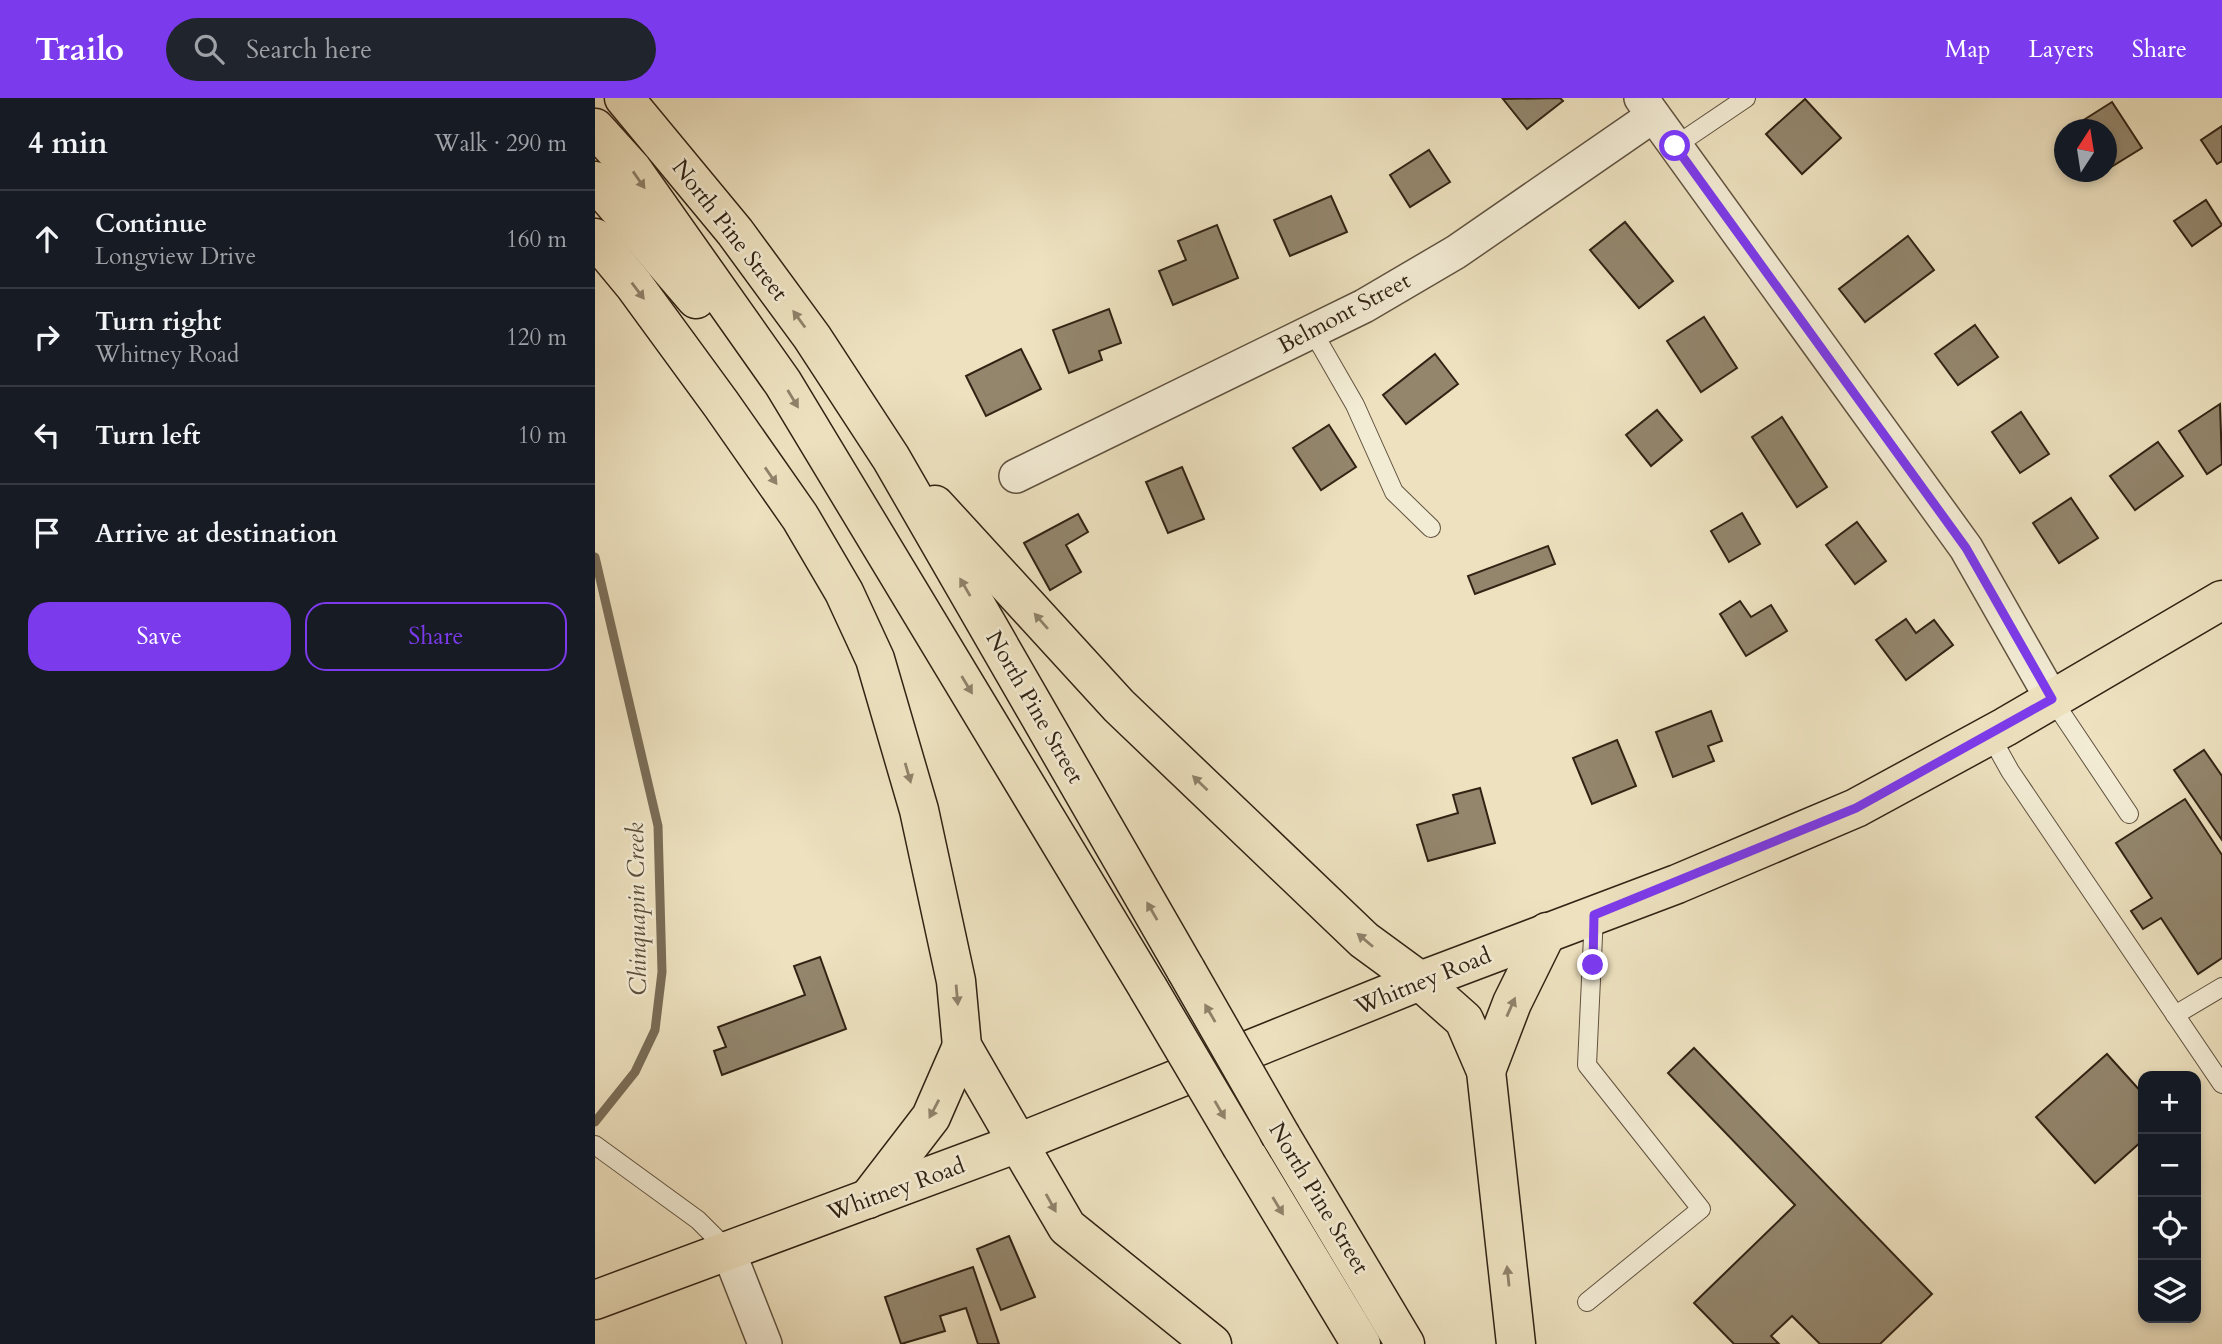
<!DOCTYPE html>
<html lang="en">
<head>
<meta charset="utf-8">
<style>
  :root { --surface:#171b24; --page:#20242c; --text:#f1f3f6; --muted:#9ea1a6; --line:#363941; --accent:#7c3aed }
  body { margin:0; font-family:Cardo,serif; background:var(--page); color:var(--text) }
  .controls { position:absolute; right:21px; bottom:21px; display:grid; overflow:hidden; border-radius:14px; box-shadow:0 4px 10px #0003 }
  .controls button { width:63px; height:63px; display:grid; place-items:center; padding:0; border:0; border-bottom:2px solid var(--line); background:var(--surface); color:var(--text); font:35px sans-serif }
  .compass { position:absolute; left:1459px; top:21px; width:63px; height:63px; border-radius:50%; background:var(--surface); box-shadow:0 4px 10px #0003; rotate:12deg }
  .stop { position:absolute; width:21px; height:21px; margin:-16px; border:5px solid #7c3aed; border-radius:50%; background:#fff }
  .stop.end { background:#7c3aed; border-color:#fff; box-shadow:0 2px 7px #0008 }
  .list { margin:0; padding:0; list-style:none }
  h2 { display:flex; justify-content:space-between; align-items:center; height:91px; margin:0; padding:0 28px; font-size:30px }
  h2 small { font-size:23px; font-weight:400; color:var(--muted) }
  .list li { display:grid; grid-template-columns:46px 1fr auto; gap:21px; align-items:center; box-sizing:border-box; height:98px; padding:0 28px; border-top:2px solid var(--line) }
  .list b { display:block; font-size:26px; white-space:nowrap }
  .list p { margin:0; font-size:23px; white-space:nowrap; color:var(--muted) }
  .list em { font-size:23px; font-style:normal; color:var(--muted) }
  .actions { display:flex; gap:14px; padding:21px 28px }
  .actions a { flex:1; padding:16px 0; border:2px solid var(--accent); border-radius:21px; text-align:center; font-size:24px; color:var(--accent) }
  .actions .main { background:var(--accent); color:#fff }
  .icon { flex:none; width:38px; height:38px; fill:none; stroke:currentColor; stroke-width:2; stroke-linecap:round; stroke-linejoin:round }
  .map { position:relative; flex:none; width:1627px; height:1246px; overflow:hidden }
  header { display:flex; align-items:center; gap:42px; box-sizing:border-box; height:98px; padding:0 35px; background:var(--accent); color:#fff }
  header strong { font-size:33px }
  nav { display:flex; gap:38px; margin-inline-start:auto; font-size:24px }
  .search { width:490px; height:63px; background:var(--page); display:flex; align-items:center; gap:18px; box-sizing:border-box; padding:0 24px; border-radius:38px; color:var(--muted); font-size:26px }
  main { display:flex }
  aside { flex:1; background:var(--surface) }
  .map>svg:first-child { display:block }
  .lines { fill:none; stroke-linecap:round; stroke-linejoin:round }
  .stream { stroke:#7b6e58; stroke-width:9 }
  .building { fill:#93866d; stroke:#312314; stroke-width:2 }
  .service-casing { stroke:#60523f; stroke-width:20 }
  .minor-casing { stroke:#60523f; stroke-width:36 }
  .primary-casing { stroke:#312314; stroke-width:41 }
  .trunk-casing { stroke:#312314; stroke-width:41 }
  .motorway-casing { stroke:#312314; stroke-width:41 }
  .service { stroke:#f3ecd5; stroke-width:18 }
  .minor { stroke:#f3ecd5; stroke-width:33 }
  .primary { stroke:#ede1bf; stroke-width:38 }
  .trunk { stroke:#ede1bf; stroke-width:38 }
  .motorway { stroke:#ede1bf; stroke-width:38 }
  .motorway-bridge-casing { stroke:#312314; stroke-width:41; stroke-linecap:butt }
  .motorway-bridge { stroke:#ede1bf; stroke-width:38 }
  .oneway { fill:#8f826a }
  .route { stroke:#7c3aed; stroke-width:9 }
  .labels { text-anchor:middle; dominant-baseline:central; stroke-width:5; stroke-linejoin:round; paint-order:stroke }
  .street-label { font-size:23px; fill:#312314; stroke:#f3ecd5 }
  .water-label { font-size:24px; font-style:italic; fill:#5c4f3c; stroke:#f3ecd5 }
</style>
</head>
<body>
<header>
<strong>Trailo</strong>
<div class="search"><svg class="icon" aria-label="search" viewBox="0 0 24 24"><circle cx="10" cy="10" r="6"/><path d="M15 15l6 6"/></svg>Search here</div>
<nav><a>Map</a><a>Layers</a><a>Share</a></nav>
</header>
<main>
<aside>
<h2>4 min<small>Walk · 290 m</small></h2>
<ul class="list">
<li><svg class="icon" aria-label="ahead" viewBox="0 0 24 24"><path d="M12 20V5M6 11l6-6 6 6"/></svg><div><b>Continue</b><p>Longview Drive</p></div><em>160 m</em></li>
<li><svg class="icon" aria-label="right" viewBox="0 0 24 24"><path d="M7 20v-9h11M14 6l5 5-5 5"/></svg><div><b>Turn right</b><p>Whitney Road</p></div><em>120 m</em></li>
<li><svg class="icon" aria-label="left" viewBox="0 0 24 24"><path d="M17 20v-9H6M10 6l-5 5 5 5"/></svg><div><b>Turn left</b></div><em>10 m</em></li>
<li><svg class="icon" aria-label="arrive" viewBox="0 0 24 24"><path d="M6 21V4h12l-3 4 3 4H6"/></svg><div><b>Arrive at destination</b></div></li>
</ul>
<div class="actions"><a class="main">Save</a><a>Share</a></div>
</aside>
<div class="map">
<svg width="1627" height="1246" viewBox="0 0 1627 1246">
  <rect width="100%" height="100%" fill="#ede1bf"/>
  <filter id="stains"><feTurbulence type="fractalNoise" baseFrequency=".00286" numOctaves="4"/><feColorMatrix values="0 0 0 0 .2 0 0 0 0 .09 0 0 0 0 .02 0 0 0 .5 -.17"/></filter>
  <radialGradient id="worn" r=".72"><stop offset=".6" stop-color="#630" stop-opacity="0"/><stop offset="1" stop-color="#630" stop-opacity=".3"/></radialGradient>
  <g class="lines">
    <!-- stream -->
    <path class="stream" d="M0 459 63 728 67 874 60 932 40 974 0 1024"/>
  </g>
  <!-- building -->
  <g class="building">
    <path d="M965 0 968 3 932 31 908 1Z"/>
    <path d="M1210 1 1246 40 1207 76 1171 36Z"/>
    <path d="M1517 4 1547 50 1516 69 1512 61V32H1492L1487 23Z"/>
    <path d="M1627 28V63L1622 66 1606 42Z"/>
    <path d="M834 52 855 84 815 109 795 77Z"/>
    <path d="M736 98 752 134 695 158 679 122Z"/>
    <path d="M1611 102 1627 127 1597 148 1579 123Z"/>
    <path d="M1030 124 1078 183 1044 210 995 152Z"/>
    <path d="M622 127 643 180 578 207 564 173 591 162 583 143Z"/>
    <path d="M1313 138 1339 172 1270 224 1244 191Z"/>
    <path d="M514 211 526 245 504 253 507 262 474 275 458 232Z"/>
    <path d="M1109 219 1142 270 1106 294 1072 243Z"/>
    <path d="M1380 227 1403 259 1363 287 1340 256Z"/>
    <path d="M426 251 446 291 391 318 371 278Z"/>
    <path d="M840 256 863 286 811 326 788 297Z"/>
    <path d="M1625 306 1627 366 1612 376 1584 333Z"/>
    <path d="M1062 312 1087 342 1056 368 1031 337Z"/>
    <path d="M1426 314 1454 356 1425 375 1397 334Z"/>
    <path d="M1187 319 1232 389 1202 409 1157 339Z"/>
    <path d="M734 327 761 369 726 392 698 350Z"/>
    <path d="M1563 344 1588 378 1540 412 1515 378Z"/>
    <path d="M587 369 609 421 573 435 551 384Z"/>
    <path d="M1476 400 1503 440 1464 465 1438 425Z"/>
    <path d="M1147 415 1165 446 1134 464 1116 433Z"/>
    <path d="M483 416 493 434 471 447 486 474 455 492 429 445Z"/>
    <path d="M1262 424 1291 463 1260 486 1231 447Z"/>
    <path d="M953 448 960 466 880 496 873 478Z"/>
    <path d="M1145 503 1156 519 1176 507 1192 533 1151 558 1125 516Z"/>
    <path d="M1311 521 1321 535 1339 522 1358 547 1311 582 1281 542Z"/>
    <path d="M1116 613 1127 643 1113 648 1119 663 1078 679 1061 634Z"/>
    <path d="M1022 642 1041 688 997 706 978 660Z"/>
    <path d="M1609 652 1627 678V742L1579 672Z"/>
    <path d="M885 690 900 745 833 763 822 727 863 715 858 697Z"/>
    <path d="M1590 701 1627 757V860L1603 876 1566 820 1548 831 1536 813 1557 800 1521 745Z"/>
    <path d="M225 859 251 931 127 977 119 953 131 949 123 929 210 897 199 868Z"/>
    <path d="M1099 950 1337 1196 1285 1246H1225L1197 1218 1176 1238 1184 1246H1139L1099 1205 1200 1107 1073 975Z"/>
    <path d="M1512 956 1548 996V1042L1500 1085 1441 1019Z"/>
    <path d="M414 1138 440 1199 406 1212 382 1151Z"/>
    <path d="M378 1169 404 1246H383L371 1210 345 1218 350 1233 306 1246 290 1199Z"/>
  </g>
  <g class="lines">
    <defs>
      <g id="service">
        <path d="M1080 48 1151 0"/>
        <path d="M718 234 760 307 799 394 836 430"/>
        <path d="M1457 601 1534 716"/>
        <path d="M1395 637 1415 673 1627 986"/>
        <path d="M1580 917 1627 889"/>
        <path d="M0 1047 103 1122 133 1152"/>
        <path d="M992 1204 1106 1111 992 967 999 817"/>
      </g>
      <g id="minor">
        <path d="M1046 0 1371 450 1457 601"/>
        <path d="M421 378 769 208 861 154 1058 18"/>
        <path d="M133 1152 170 1246"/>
      </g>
      <g id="primary">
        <path d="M0 140 39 187 126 306 205 419 249 494 280 561 324 712 361 883 367 948 423 1045"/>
        <path d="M273 1101 336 1019 367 948"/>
        <path d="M0 1202 423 1045 825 883 1082 786 1261 710 1410 629 1627 502"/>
      </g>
      <g id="trunk">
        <path d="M825 883 869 922 891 973 921 1246"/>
        <path d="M891 973 917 905 952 834"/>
        <path d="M423 1045 472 1129 617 1246"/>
      </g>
      <g id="motorway">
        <path d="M29 0 140 134 217 239 296 360 591 872"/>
        <path d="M0 30 37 71 188 285 553 890"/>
        <path d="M0 83 101 201"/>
        <path d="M340 407 524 608 769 842 825 883"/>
        <path d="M686 1038 810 1246"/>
        <path d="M647 1049 766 1246"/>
      </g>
    </defs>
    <!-- service casing -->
    <use href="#service" class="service-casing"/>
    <!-- minor casing -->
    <use href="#minor" class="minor-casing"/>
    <!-- primary casing -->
    <use href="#primary" class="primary-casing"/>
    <!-- trunk casing -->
    <use href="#trunk" class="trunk-casing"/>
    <!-- motorway casing -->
    <use href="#motorway" class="motorway-casing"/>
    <!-- service -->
    <use href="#service" class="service"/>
    <!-- minor -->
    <use href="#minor" class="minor"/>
    <!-- primary -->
    <use href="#primary" class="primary"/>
    <!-- trunk -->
    <use href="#trunk" class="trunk"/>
    <!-- motorway -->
    <use href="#motorway" class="motorway"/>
    <defs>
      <g id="motorway-bridge">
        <path d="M591 872 686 1038"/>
        <path d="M553 890 647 1049"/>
      </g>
    </defs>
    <!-- motorway-bridge casing -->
    <use href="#motorway-bridge" class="motorway-bridge-casing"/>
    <!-- motorway-bridge -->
    <use href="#motorway-bridge" class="motorway-bridge"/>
  </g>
  <!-- one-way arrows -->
  <defs><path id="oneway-solid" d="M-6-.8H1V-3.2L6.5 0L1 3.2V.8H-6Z" transform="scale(1.75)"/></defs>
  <g class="oneway">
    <use href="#oneway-solid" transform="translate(44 82) rotate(55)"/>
    <use href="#oneway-solid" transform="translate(43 193) rotate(53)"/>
    <use href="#oneway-solid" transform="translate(204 221) rotate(-126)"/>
    <use href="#oneway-solid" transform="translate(198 301) rotate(59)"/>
    <use href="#oneway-solid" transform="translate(176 378) rotate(55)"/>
    <use href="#oneway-solid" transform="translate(370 489) rotate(-120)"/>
    <use href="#oneway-solid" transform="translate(446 523) rotate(-131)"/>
    <use href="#oneway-solid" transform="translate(372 587) rotate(59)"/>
    <use href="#oneway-solid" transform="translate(313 675) rotate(74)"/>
    <use href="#oneway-solid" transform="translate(605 685) rotate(-136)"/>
    <use href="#oneway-solid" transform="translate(557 813) rotate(-120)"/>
    <use href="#oneway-solid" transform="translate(770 842) rotate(-140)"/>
    <use href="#oneway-solid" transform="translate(362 897) rotate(85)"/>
    <use href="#oneway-solid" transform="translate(916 909) rotate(-66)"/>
    <use href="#oneway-solid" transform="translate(615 915) rotate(-120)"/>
    <use href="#oneway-solid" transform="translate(339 1011) rotate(118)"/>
    <use href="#oneway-solid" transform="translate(625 1012) rotate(60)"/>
    <use href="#oneway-solid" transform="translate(456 1105) rotate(61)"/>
    <use href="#oneway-solid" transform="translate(683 1108) rotate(59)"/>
    <use href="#oneway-solid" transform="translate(913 1178) rotate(-96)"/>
  </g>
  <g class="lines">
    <!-- route -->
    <path class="route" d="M998 867 999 817 1261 710 1457 601 1371 450 1080 48"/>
  </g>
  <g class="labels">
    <!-- street labels -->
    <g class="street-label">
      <text transform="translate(135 132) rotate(52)">North Pine Street</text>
      <text transform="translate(749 215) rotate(-28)">Belmont Street</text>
      <text transform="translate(440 609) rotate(60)">North Pine Street</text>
      <text transform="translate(828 883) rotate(-22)">Whitney Road</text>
      <text transform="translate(301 1091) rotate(-20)">Whitney Road</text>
      <text transform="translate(724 1100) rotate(59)">North Pine Street</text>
    </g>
    <!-- water labels -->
    <g class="water-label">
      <text transform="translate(42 811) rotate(-91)">Chinquapin Creek</text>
    </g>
  </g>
  <rect width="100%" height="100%" filter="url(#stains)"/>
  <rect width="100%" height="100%" fill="url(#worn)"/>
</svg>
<div class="controls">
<button>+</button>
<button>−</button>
<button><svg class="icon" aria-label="locate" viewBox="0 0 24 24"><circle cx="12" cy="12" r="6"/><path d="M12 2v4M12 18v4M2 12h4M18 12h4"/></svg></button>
<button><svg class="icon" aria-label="layers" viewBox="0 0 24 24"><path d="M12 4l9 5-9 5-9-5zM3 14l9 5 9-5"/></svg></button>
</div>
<svg class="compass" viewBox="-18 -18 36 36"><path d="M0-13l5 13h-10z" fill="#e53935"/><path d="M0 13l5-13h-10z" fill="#9ea1a6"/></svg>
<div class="stop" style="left:1080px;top:48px"></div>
<div class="stop end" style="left:998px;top:867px"></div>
</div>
</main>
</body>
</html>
